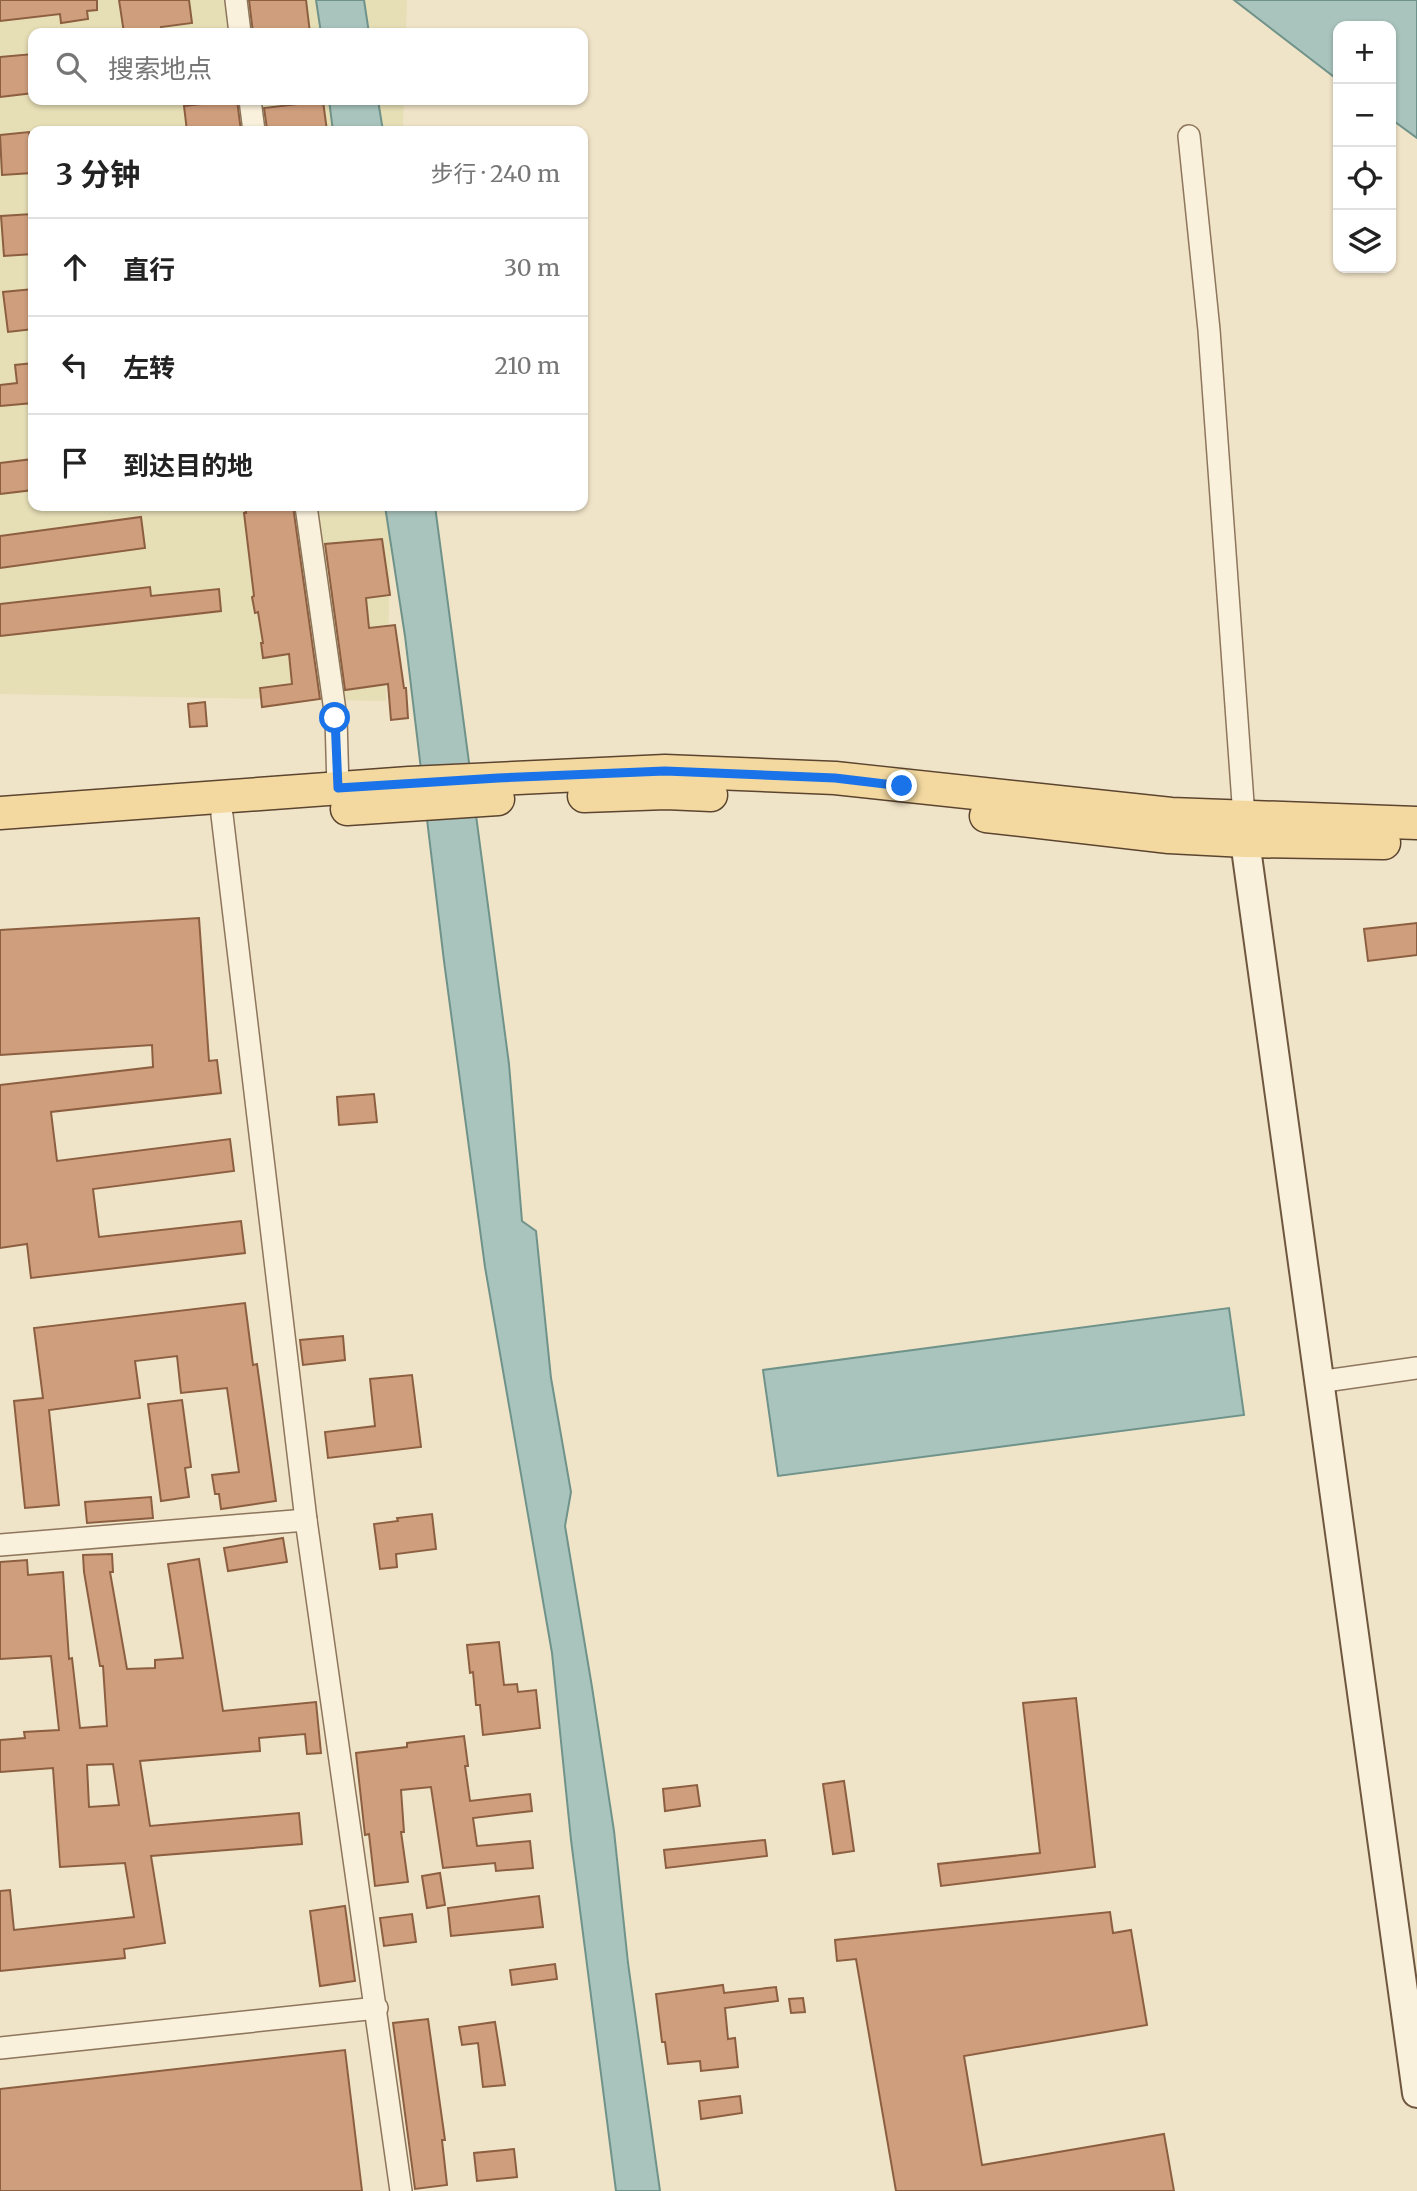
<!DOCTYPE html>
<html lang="zh">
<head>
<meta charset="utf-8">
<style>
  :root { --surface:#fff; --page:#f2f2f2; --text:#222; --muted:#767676; --line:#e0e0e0 }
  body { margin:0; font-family:Merriweather,"Noto Sans SC",serif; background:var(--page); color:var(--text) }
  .controls { position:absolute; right:21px; top:21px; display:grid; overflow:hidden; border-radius:14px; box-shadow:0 2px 5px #0004 }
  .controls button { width:63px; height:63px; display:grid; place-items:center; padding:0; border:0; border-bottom:2px solid var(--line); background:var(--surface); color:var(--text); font:35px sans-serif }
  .stop { position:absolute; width:21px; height:21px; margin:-16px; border:5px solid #1a73e8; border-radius:50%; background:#fff }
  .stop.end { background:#1a73e8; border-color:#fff; box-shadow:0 2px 7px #0008 }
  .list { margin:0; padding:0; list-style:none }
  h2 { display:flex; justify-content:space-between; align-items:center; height:91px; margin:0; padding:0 28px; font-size:30px }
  h2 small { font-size:23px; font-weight:400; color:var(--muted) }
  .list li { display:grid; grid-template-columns:46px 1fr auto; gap:21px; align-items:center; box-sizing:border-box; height:98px; padding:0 28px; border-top:2px solid var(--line) }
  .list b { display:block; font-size:26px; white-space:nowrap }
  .list em { font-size:23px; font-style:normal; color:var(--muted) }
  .icon { flex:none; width:38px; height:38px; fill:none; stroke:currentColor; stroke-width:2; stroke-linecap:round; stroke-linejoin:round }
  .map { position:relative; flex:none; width:1417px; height:2191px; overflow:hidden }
  .search { position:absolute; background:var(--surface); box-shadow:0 2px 5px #0004; left:28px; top:28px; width:560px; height:77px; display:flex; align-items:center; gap:18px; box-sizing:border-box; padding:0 24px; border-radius:14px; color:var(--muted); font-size:26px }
  .panel { position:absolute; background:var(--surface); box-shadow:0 2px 5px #0004; left:28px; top:126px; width:560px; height:385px; border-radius:14px }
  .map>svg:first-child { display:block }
  .farmland { fill:#e6deb5 }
  .water { fill:#a9c4bc; stroke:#6f938a; stroke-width:2 }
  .building { fill:#cf9f7d; stroke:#8d5f41; stroke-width:2; fill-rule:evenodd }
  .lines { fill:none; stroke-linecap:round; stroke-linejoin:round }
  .street-casing { stroke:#8d765c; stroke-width:24 }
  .secondary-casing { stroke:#6f573f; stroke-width:32 }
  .primary-casing { stroke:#5b4430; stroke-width:35 }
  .street { stroke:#faf1dc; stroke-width:21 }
  .secondary { stroke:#faf1dc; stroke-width:28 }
  .primary { stroke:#f3d9a0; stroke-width:32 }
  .route { stroke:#1a73e8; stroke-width:9 }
</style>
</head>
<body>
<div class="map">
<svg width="1417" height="2191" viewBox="0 0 1417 2191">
  <rect width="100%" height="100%" fill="#f0e4c8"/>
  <!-- farmland -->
  <path class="farmland" d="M0 0H407L406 33H33V100H404L403 131H33V506H392L386 701 0 694Z"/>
  <!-- water -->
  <g class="water">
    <path d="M316 0H364L369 33H321Z"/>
    <path d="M1234 0H1417V138L1391 119V26H1338V80Z"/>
    <path d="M329 100H378L383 131H333Z"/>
    <path d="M385 506H435L509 1064 522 1221 536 1231 551 1378 571 1492 565 1526 592 1687 614 1831 628 1963 660 2191H616L571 1840 552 1653 485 1267 444 961 405 636Z"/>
    <path d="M1229 1308 1244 1415 778 1476 763 1370Z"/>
  </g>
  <!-- building -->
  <g class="building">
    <path d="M0 0H97V10L87 11 88 19 61 23 60 14 0 21Z"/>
    <path d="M119 0H189L192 23 161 27 162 33H124Z"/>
    <path d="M249 0H306L310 33H253Z"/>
    <path d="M33 54V93L0 97V57Z"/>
    <path d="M237 100 241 131H187L184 106Z"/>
    <path d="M323 101 327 131H269V128L267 129 264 108Z"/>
    <path d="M29 132 32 173 2 175 0 135Z"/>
    <path d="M32 214 33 254 4 256 1 216Z"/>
    <path d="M33 289V329L8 332 3 292Z"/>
    <path d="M33 363V403L0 406V385L17 383 15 365Z"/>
    <path d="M33 459V490L0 494V463Z"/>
    <path d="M245 506H293L320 699 262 707 260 688 292 684 289 654 263 658 261 643H263L258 612 255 613 252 597 254 596 244 513H246Z"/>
    <path d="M141 517 145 548 0 568V536Z"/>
    <path d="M382 539 390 595 366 598 369 628 395 625 404 688H406L408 718 391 720 388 684 345 690 325 544Z"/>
    <path d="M150 587 151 596 219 589 221 611 0 636V604Z"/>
    <path d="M205 702 207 726 190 727 188 704Z"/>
    <path d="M199 918 209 1061 217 1060 221 1093 51 1112 57 1161 230 1139 234 1171 93 1189 99 1237 241 1221 245 1253 31 1278 27 1244 0 1248V1085L153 1067 152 1045 0 1055V930Z"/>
    <path d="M1417 923V955L1368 961 1364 929Z"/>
    <path d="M374 1094 377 1122 339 1125 337 1097Z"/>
    <path d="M245 1303 253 1365 257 1364 276 1501 221 1509 219 1494H215L212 1475 239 1472 227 1388 181 1393 177 1356 135 1361 140 1398 49 1410 59 1505 25 1508 14 1401 43 1398 34 1328Z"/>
    <path d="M343 1336 345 1360 303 1365 300 1340Z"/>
    <path d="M412 1375 421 1447 328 1458 325 1432 375 1426 370 1379Z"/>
    <path d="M182 1400 191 1467 185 1468 189 1497 161 1501 148 1404Z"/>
    <path d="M151 1497 153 1518 87 1523 85 1502Z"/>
    <path d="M432 1514 436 1549 396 1554 397 1567 380 1569 374 1524 398 1521 397 1518Z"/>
    <path d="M283 1538 287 1562 228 1571 224 1548Z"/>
    <path d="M112 1554 113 1572H110L127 1669 155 1668V1660L183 1658 168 1564 199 1559 223 1711 316 1702 321 1753 307 1754 305 1734 259 1738 260 1751 140 1761 150 1826 299 1813 302 1844 151 1856 165 1943 124 1949 125 1958 0 1971V1891L10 1890 14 1930 134 1917 125 1863 60 1867 53 1768 0 1772V1740L25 1738 24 1732 59 1730 51 1656 0 1659V1562L27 1560 28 1575 63 1572 69 1659 72 1658 80 1728 107 1726 103 1666H100L84 1572 83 1555ZM113 1764 119 1805 89 1807 87 1765Z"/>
    <path d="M499 1642 504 1685 517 1684 518 1692 536 1690 540 1728 483 1735 480 1705H476L473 1672 470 1673 467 1645Z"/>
    <path d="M1076 1698 1095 1867 941 1886 938 1864 1040 1853 1023 1703Z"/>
    <path d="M464 1736 468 1766H465L470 1801 530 1794 532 1811 473 1818 477 1846 530 1841 533 1868 496 1871 495 1863 443 1868 431 1787 401 1790 404 1832H401L408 1882 375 1886 369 1834 365 1835 356 1753 407 1747V1743Z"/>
    <path d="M844 1781 854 1851 833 1854 823 1784Z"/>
    <path d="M697 1785 700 1806 665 1811 663 1789Z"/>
    <path d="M765 1840 767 1856 666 1868 664 1850Z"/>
    <path d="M440 1873 445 1905 427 1908 422 1876Z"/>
    <path d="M539 1896 543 1927 451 1936 448 1908Z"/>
    <path d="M345 1906 355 1981 320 1986 310 1911Z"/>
    <path d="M1110 1912 1113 1933 1131 1930 1147 2025 964 2056 982 2165 1164 2134 1174 2191H896L856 1959 837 1961 835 1940Z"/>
    <path d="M412 1914 416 1942 384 1946 380 1918Z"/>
    <path d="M555 1964 557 1979 512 1985 510 1970Z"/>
    <path d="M723 1985 724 1993 776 1987 778 2001 725 2008 728 2039 735 2038 738 2067 701 2071 700 2061 668 2064 665 2042H662L656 1994Z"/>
    <path d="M803 1998 805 2012 791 2013 789 1999Z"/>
    <path d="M428 2019 445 2140H442L447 2185 415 2189 393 2023Z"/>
    <path d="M495 2022 505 2085 483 2087 478 2043 462 2045 459 2027Z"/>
    <path d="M345 2050 362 2191H0V2089Z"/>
    <path d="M740 2096 742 2113 701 2119 699 2101Z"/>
    <path d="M514 2149 517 2177 477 2181 474 2153Z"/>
  </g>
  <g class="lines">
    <defs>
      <g id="street">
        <path d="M236 0 240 33"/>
        <path d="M250 100 254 131"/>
        <path d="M1189 136 1209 330 1244 817"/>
        <path d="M306 506 336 718 338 788"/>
        <path d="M222 815 306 1520 401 2191"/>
        <path d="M1318 1382 1417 1368"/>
        <path d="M0 1545 306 1520"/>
        <path d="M0 2048 377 2008"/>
      </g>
      <path id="secondary" d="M1244 820 1245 841 1417 2093"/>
      <g id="primary">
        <path d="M584 796 666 793 711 795"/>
        <path d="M347 809 498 799"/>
        <path d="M0 813 409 783 665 771 835 778 1171 814 1417 823"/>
        <path d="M986 816 1169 837 1245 841 1384 843"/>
      </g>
    </defs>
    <!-- street casing -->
    <use href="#street" class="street-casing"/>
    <!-- secondary casing -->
    <use href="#secondary" class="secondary-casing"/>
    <!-- primary casing -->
    <use href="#primary" class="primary-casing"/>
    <!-- street -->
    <use href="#street" class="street"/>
    <!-- secondary -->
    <use href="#secondary" class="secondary"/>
    <!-- primary -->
    <use href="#primary" class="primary"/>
  </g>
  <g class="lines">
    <!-- route -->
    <path class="route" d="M335 718 338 788 498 778 665 771 835 778 902 786"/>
  </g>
</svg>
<div class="controls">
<button>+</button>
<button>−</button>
<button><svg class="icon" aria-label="locate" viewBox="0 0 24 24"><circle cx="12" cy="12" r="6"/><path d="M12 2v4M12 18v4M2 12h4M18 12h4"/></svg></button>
<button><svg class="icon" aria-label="layers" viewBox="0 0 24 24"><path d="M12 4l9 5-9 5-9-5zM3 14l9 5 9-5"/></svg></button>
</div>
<div class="stop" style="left:335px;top:718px"></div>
<div class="stop end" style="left:902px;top:786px"></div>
<div class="search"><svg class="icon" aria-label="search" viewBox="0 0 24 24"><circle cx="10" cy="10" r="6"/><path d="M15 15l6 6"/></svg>搜索地点</div>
<section class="panel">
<h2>3 分钟<small>步行 · 240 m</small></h2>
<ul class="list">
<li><svg class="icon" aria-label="ahead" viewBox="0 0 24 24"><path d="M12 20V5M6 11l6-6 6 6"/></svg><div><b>直行</b></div><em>30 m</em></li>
<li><svg class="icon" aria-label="left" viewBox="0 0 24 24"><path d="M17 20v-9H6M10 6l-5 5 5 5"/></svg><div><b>左转</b></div><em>210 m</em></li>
<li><svg class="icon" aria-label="arrive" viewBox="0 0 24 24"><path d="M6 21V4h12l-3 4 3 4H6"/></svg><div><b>到达目的地</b></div></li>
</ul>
</section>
</div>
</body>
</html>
